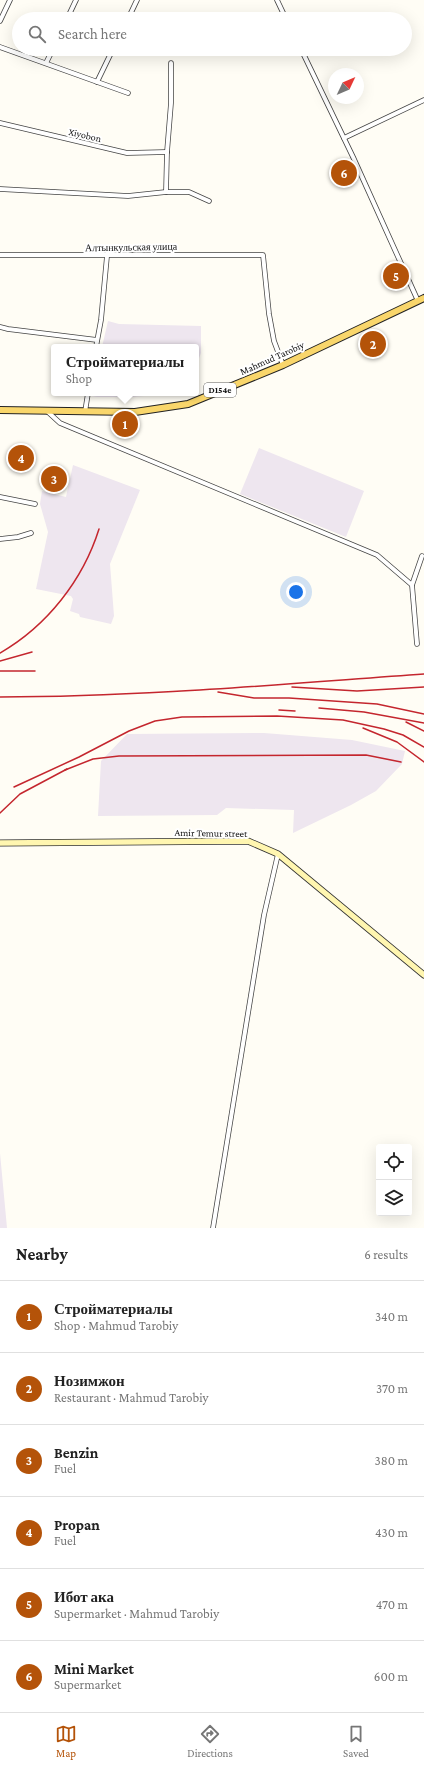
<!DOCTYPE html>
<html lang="en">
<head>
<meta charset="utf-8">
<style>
  :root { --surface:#fff; --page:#f6f6f6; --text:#222; --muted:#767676; --line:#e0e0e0; --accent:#b45309 }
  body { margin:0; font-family:"Crimson Pro",serif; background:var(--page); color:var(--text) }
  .controls { position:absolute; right:12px; bottom:12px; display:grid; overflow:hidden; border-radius:4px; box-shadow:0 4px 16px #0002 }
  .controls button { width:36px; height:36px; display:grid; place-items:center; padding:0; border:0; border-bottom:1px solid var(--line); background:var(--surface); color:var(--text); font:20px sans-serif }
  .compass { position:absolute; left:328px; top:68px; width:36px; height:36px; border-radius:50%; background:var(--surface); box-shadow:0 4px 16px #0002; rotate:46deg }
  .you { position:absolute; left:296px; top:592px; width:14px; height:14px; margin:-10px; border:3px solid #fff; border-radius:50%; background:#1a73e8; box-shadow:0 0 0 6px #1a73e833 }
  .badge { display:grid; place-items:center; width:26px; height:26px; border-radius:50%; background:var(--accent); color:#fff; font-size:13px; font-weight:700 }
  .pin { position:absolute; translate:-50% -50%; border:2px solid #fff; box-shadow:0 1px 4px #0006 }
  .popup { position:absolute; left:51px; top:344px; width:148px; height:52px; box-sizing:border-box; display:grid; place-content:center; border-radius:4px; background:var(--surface); filter:drop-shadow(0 1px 3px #0005); font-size:13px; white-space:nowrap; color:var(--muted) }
  .popup b { font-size:15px; color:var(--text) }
  .popup::after { content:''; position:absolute; left:50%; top:100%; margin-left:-8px; border:8px solid transparent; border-top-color:var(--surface) }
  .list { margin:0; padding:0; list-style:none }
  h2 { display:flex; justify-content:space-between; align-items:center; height:52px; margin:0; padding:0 16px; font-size:17px }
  h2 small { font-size:13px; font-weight:400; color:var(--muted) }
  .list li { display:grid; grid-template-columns:26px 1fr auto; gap:12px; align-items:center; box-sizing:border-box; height:72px; padding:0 16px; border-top:1px solid var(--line) }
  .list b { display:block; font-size:15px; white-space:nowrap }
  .list p { margin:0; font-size:13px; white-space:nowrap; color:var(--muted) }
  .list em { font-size:13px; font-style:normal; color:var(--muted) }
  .icon { flex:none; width:22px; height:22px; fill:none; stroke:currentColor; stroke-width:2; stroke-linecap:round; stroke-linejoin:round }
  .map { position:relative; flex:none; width:424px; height:1228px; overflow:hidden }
  .search { position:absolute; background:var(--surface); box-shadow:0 4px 16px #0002; left:12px; right:12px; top:12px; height:44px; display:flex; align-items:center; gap:10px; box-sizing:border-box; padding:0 14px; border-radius:22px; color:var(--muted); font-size:15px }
  .sheet { height:484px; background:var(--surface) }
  nav { display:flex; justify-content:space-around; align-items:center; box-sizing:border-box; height:56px; border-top:1px solid var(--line); background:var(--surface); font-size:11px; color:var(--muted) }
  nav a { display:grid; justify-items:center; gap:2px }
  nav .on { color:var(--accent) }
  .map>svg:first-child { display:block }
  .industrial { fill:#eee6ef }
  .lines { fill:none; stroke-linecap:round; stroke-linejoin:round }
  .street-casing { stroke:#444; stroke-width:5.5 }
  .secondary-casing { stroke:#333; stroke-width:7 }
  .primary-casing { stroke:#222; stroke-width:8 }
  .street { stroke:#fff; stroke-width:4 }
  .secondary { stroke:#fff6b0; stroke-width:5.5 }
  .primary { stroke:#f9d66b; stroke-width:6 }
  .rail { stroke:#c4262e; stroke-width:1.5 }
  .labels { text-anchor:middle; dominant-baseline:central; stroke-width:4; stroke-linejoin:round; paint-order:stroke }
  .shield { fill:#fff; stroke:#585858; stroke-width:1 }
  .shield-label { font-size:9px; font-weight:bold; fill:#111 }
  .street-label { font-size:10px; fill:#111; stroke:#fff }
</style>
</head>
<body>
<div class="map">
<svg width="424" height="1228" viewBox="0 0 424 1228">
  <rect width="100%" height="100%" fill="#fffdf5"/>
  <!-- industrial -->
  <g class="industrial">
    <path d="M108 321 119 324 201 326V353L196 366V347H102Z"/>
    <path d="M92 393H184L131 397H97L91 396Z"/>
    <path d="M259 448 364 491 346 537 240 494Z"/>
    <path d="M73 465 140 490 110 564 114 616 111 624 80 617 79 614 70 611 73 599 71 596 36 589 48 532 40 504 42 491 66 497Z"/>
    <path d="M264 733 352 740 405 751 402 764 376 791 351 805 293 833 294 810 226 808 217 815 98 816 101 761 127 734Z"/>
    <path d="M0 1153 7 1228H0Z"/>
  </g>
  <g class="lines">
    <defs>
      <g id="street">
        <path d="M277 0 286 19"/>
        <path d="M67 19 76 0"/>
        <path d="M128 19 137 0"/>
        <path d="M0 21 10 0"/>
        <path d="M0 47 128 93"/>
        <path d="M301 49 353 157 418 301"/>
        <path d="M46 63 53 49"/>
        <path d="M97 82 113 49"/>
        <path d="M0 123 127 153 167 152"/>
        <path d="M344 138 424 100"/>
        <path d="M0 189 128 196 166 192H189L209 201"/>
        <path d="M166 192 167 152 171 103V63"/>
        <path d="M0 255H263L269 314 274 341 283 365"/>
        <path d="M0 327 8 329 97 340"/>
        <path d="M96 347 101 320 107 256"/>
        <path d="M48 412 60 423 377 555 412 585 417 644"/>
        <path d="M85 412 88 393"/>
        <path d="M0 497 35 504"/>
        <path d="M0 539 18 537 31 533"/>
        <path d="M412 585 422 556"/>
        <path d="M213 1228 264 915 278 854"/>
      </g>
      <path id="secondary" d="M0 843 248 841 278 854 424 975"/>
      <path id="primary" d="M0 410 135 412 188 404 283 365 424 298"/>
    </defs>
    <!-- street casing -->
    <use href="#street" class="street-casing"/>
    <!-- secondary casing -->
    <use href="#secondary" class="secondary-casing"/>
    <!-- primary casing -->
    <use href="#primary" class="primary-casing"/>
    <!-- street -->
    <use href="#street" class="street"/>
    <!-- secondary -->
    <use href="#secondary" class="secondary"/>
    <!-- primary -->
    <use href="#primary" class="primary"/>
    <!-- rail -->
    <g class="rail">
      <path d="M0 653C47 626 83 580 99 529"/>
      <path d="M0 661 32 652"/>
      <path d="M0 671H35"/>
      <path d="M292 687 357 691 424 687"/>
      <path d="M218 692 254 698H289L377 704 424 714"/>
      <path d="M0 697C141 697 283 684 424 674"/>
      <path d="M319 708 364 712 424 723"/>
      <path d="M279 710 295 711"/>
      <path d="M406 722 424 731"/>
      <path d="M363 728 397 742 424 762"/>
      <path d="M65 770 93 759 119 756 366 755 401 762"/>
      <path d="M14 787 79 757 129 731 155 721 182 717 277 716 343 720 384 729 403 735 424 747"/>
      <path d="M0 813 20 794 67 769"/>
    </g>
  </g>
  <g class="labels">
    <!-- shield labels -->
    <rect class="shield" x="204" y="383" width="32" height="14" rx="3"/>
    <g class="shield-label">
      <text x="220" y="390">D154e</text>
    </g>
    <!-- street labels -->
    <g class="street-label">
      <text transform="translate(85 135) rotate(13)">Xiyobon</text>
      <text transform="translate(131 247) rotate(-1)">Алтынкульская улица</text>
      <text transform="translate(272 358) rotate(-24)">Mahmud Tarobiy</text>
      <text transform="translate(211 833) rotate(1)">Amir Temur street</text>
    </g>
  </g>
</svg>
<div class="controls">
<button><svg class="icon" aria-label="locate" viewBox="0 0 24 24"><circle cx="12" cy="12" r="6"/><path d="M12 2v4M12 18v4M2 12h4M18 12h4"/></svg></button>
<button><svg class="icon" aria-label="layers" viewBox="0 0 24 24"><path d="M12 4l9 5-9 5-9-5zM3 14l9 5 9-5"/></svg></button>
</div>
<svg class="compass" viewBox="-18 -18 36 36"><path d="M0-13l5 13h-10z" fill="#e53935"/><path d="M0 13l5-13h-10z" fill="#767676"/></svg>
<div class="you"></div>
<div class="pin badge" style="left:125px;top:424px">1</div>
<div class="popup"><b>Стройматериалы</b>Shop</div>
<div class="pin badge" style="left:373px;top:344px">2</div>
<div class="pin badge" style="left:54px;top:479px">3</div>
<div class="pin badge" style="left:21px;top:458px">4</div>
<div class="pin badge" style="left:396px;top:276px">5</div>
<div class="pin badge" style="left:344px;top:173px">6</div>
<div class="search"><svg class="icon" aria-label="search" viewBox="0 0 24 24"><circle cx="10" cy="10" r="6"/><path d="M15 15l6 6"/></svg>Search here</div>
</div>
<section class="sheet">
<h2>Nearby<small>6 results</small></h2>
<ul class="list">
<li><span class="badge">1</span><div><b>Стройматериалы</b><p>Shop · Mahmud Tarobiy</p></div><em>340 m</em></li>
<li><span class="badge">2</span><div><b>Нозимжон</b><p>Restaurant · Mahmud Tarobiy</p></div><em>370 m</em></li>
<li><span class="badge">3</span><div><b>Benzin</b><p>Fuel</p></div><em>380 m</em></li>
<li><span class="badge">4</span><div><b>Propan</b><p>Fuel</p></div><em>430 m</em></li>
<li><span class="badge">5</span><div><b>Ибот ака</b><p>Supermarket · Mahmud Tarobiy</p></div><em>470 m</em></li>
<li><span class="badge">6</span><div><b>Mini Market</b><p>Supermarket</p></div><em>600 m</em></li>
</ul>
</section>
<nav>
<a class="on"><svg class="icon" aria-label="map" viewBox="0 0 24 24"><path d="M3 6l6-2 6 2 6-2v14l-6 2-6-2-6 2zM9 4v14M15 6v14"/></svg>Map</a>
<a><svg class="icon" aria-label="directions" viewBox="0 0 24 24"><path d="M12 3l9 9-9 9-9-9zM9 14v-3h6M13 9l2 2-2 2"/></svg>Directions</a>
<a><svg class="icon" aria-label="saved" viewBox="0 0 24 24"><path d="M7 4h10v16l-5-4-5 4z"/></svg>Saved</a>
</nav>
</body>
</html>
